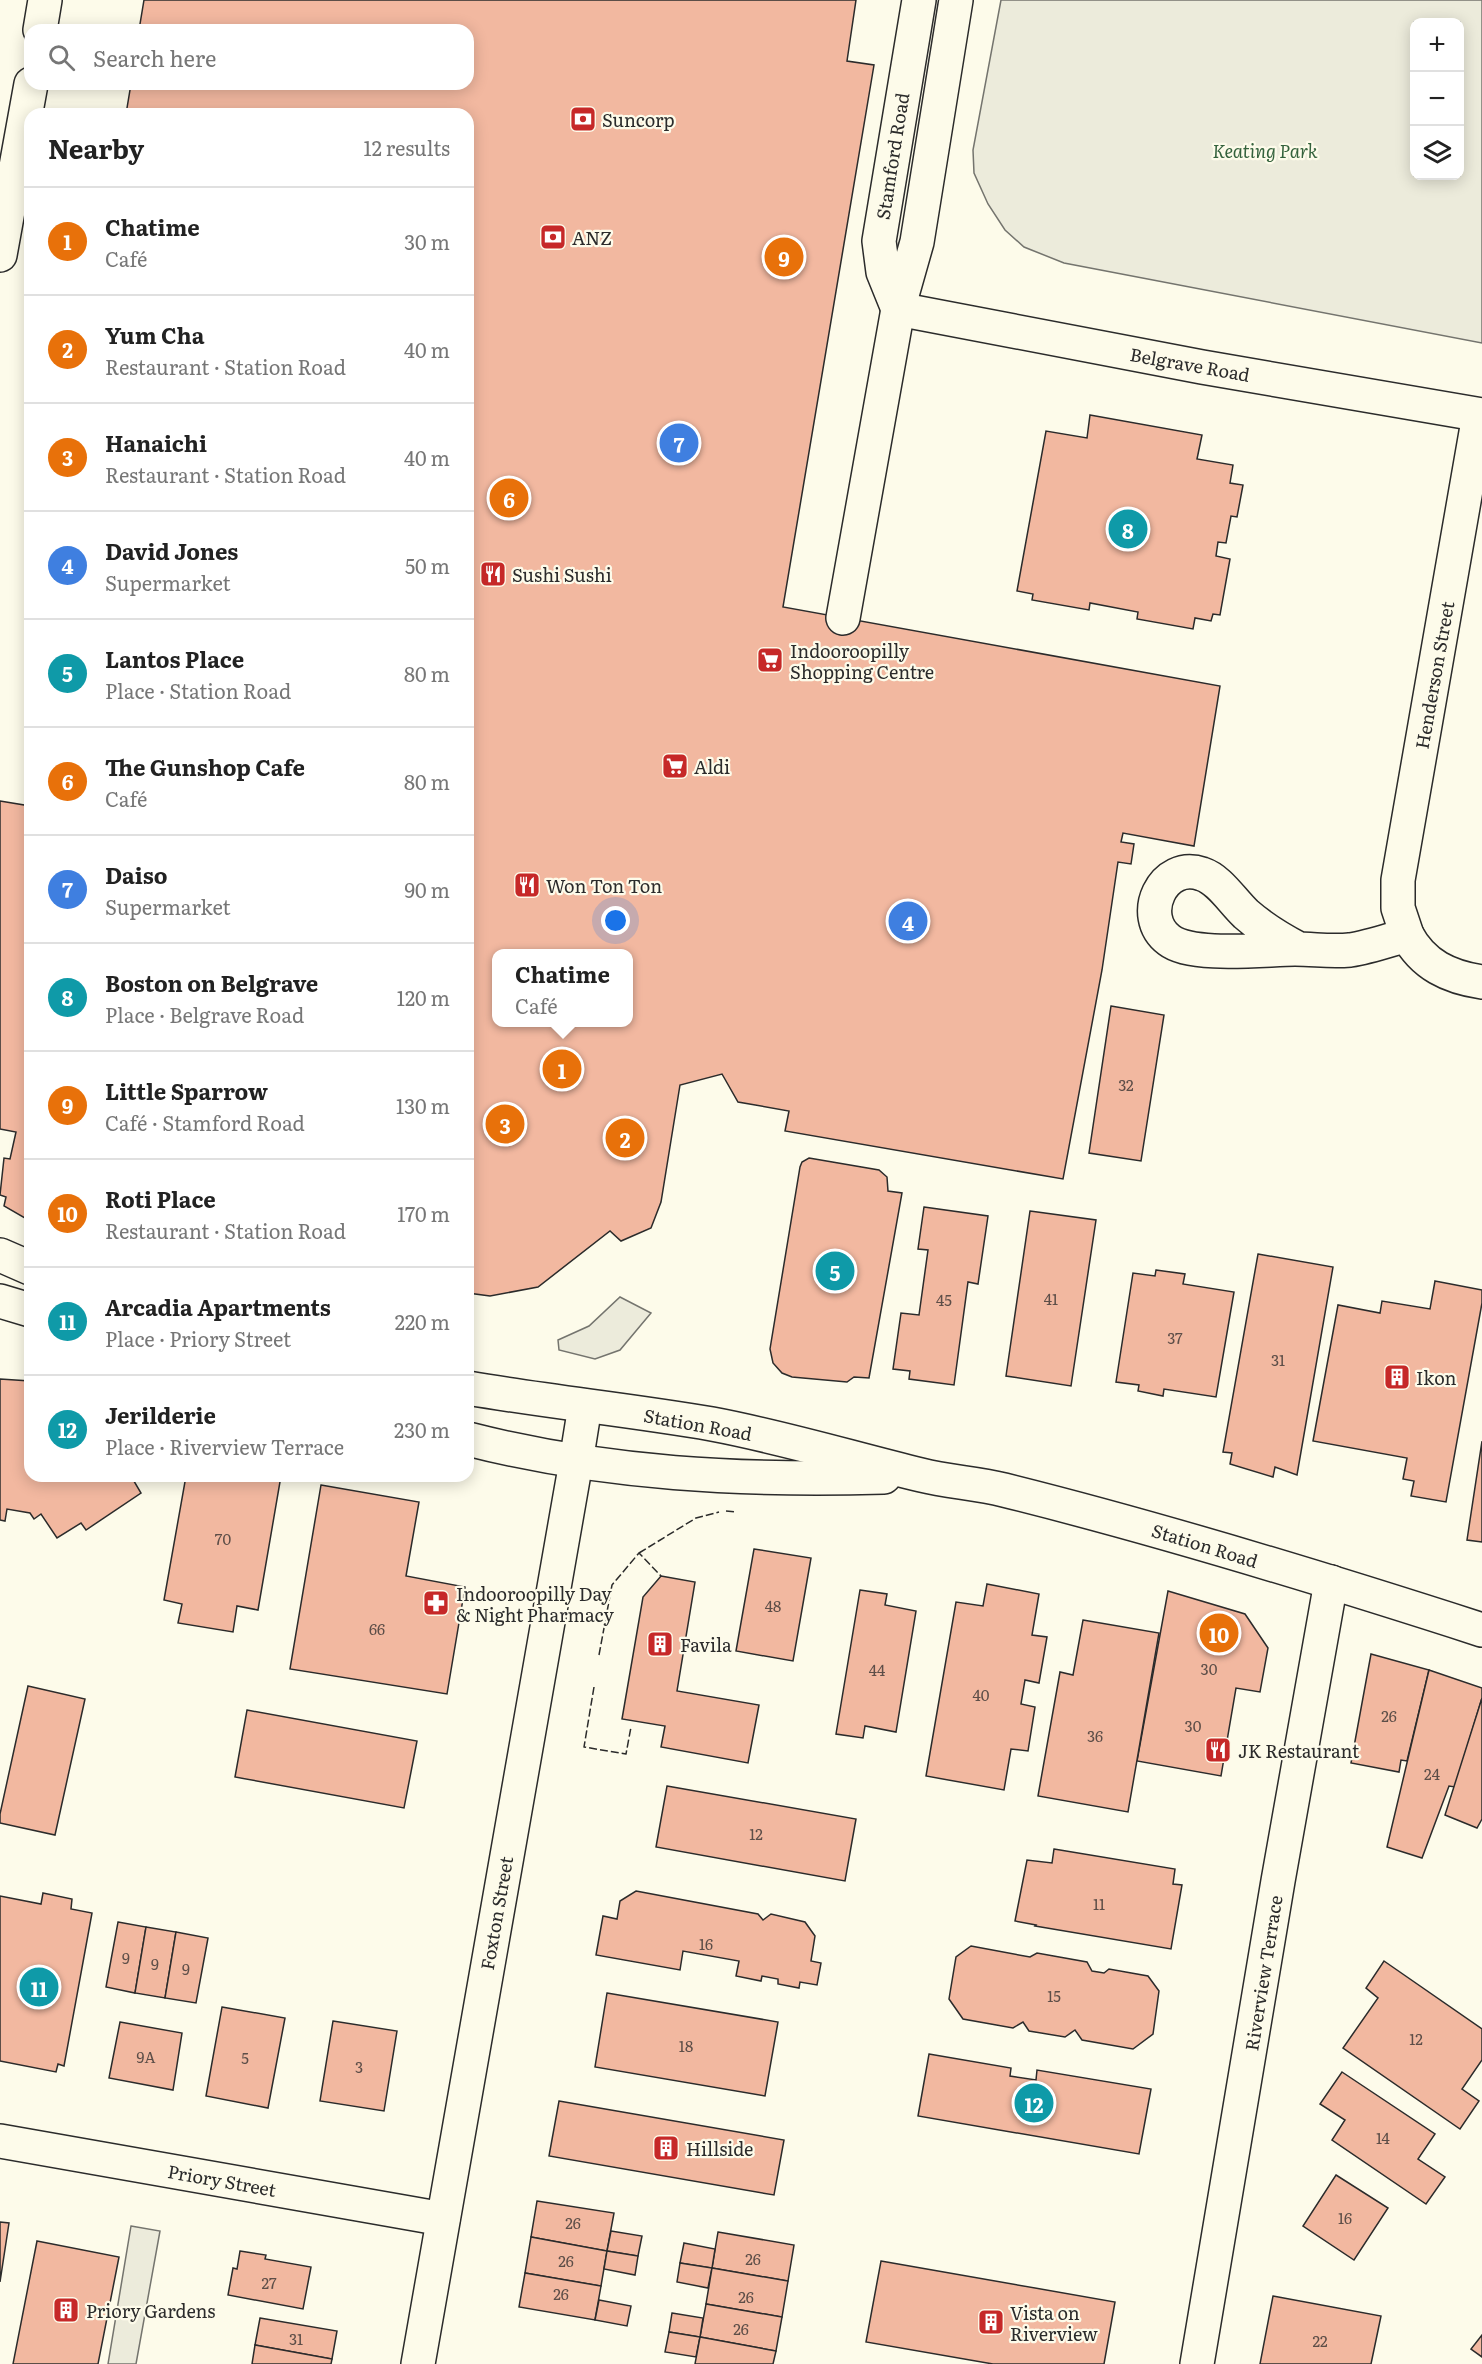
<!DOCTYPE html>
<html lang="en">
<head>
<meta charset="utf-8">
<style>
  :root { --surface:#fff; --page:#f2f2f2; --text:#222; --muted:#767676; --line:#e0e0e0; --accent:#c62828 }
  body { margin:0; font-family:Literata,serif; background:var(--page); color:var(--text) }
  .controls { position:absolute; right:18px; top:18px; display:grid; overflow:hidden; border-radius:12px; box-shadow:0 3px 15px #0003 }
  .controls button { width:54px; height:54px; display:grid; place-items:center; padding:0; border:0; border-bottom:2px solid var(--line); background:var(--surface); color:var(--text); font:30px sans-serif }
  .you { position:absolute; left:616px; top:921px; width:21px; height:21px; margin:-15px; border:4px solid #fff; border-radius:50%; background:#1a73e8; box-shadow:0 0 0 9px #1a73e833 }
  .badge { display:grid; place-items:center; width:39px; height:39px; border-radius:50%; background:var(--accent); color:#fff; font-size:20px; font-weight:700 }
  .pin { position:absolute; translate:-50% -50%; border:3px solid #fff; box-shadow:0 2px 6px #0006 }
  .popup { position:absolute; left:492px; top:949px; width:141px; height:78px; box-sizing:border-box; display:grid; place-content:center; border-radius:12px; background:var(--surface); filter:drop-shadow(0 2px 4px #0005); font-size:20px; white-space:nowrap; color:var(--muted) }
  .popup b { font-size:22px; color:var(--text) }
  .popup::after { content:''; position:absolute; left:50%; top:100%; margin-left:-12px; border:12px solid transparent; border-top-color:var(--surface) }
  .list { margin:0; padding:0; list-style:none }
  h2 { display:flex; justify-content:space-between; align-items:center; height:78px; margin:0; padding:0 24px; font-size:26px }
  h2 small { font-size:20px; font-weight:400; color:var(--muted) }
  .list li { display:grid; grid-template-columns:39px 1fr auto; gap:18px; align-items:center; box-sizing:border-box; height:108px; padding:0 24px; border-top:2px solid var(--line) }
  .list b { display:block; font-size:22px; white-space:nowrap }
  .list p { margin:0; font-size:20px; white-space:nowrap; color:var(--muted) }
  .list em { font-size:20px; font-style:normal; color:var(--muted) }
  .icon { flex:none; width:33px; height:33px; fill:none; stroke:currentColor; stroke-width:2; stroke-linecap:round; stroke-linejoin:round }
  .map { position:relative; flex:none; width:1482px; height:2364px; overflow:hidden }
  .search { position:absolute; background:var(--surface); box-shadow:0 3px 15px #0003; left:24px; top:24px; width:450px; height:66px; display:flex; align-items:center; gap:15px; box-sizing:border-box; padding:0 21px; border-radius:18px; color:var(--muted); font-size:22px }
  .panel { position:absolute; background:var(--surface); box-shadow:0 3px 15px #0003; left:24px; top:108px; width:450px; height:1374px; border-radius:18px }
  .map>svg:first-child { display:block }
  .green { fill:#ecebdb; stroke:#74746e; stroke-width:1.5; fill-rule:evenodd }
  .building { fill:#f2b8a0; stroke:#2b2b2b; stroke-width:1.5; fill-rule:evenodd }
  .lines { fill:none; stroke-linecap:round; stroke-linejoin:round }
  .street-casing { stroke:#2b2b2b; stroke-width:36 }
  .secondary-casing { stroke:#2b2b2b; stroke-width:36 }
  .street { stroke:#fdfbea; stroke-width:33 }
  .secondary { stroke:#fdfbea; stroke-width:33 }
  .fence { stroke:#2b2b2b; stroke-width:1.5; stroke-dasharray:8 3; stroke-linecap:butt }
  .labels { text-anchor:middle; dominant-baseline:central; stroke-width:4.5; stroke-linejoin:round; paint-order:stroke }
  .number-label { font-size:15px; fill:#5d4e48 }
  .poi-label { font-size:18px; fill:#2b2b2b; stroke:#fdfbea; text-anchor:start }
  .park-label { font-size:18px; font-style:italic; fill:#34623c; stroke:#fdfbea }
  .street-label { font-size:18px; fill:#2b2b2b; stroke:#fdfbea }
</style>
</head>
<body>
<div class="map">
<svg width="1482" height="2364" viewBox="0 0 1482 2364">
  <rect width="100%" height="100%" fill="#fdfbea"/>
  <!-- green -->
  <g class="green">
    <path d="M1001 0H1482V343L1064 263 1024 247 1005 230 988 204 974 173 973 150ZM1414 22H1460V176H1414Z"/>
    <path d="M620 1297 651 1313 620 1350 595 1359 559 1350 558 1340 589 1326Z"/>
    <path d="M131 2226 160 2231 136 2364H108Z"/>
  </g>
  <!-- building -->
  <g class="building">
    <path d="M144 0H856L847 61 874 65 783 607 1220 686 1194 846 1123 833 1121 842 1134 844 1131 864 1118 862 1102 970 1063 1179 785 1131 789 1111 738 1102 722 1074 680 1085 661 1202 651 1228 621 1241 610 1231 538 1287 490 1296 468 1293V114H126L131 84H468V30H139ZM496 954H628V1022H496Z"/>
    <path d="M1090 415 1202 435 1197 459 1233 465 1230 483 1243 485 1237 517 1231 516 1226 543 1218 542 1216 556 1230 559 1220 615 1213 614 1211 621 1195 618 1193 629 1137 619 1138 612 1090 603 1089 610 1032 600 1033 594 1017 591 1046 431 1087 438Z"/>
    <path d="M0 801 30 806V1221L4 1206 6 1197 0 1195 4 1158 10 1159 16 1132 0 1129Z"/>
    <path d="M1111 1006 1164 1015 1141 1161 1089 1153Z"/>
    <path d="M809 1158 879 1170 887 1177 888 1191 902 1193 869 1378 854 1377 847 1382 792 1377 782 1373 773 1363 770 1349 800 1167 802 1162Z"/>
    <path d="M924 1207 988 1216 978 1284 968 1282 954 1385 909 1379 910 1371 893 1369 901 1313 919 1315 928 1250 918 1249Z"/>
    <path d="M1030 1211 1096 1220 1071 1386 1006 1376Z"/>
    <path d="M1258 1254 1333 1267 1297 1475 1275 1467 1273 1477 1230 1464 1232 1453 1223 1452Z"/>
    <path d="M1156 1270 1185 1274 1183 1284 1234 1292 1216 1397 1164 1389 1163 1396 1138 1391 1139 1385 1116 1382 1133 1273 1155 1276Z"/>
    <path d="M1435 1281 1482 1290V1303L1446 1502 1411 1496 1414 1481 1403 1479 1407 1458 1313 1441 1338 1305 1380 1313 1382 1301 1430 1309Z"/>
    <path d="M0 1379 30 1381V1476H131L141 1493 86 1530 81 1523 57 1538 41 1514 34 1519 30 1513 7 1509 5 1521 0 1520Z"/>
    <path d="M1482 1441V1542L1467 1540Z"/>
    <path d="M186 1476H281L258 1610 237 1606 233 1632 178 1623 182 1604 164 1600Z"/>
    <path d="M321 1485 419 1502 406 1576 465 1587 447 1694 290 1669Z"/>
    <path d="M754 1549 811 1558 793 1661 736 1651Z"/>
    <path d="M661 1576 695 1582 677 1691 759 1705 748 1763 661 1747 665 1726 622 1719 643 1597Z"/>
    <path d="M987 1584 1039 1594 1032 1635 1047 1637 1039 1683 1025 1680 1021 1704 1035 1707 1028 1751 1011 1749 1004 1790 926 1776 956 1602 983 1606Z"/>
    <path d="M860 1590 887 1594 885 1605 916 1611 896 1732 865 1726 863 1738 836 1734Z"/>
    <path d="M1168 1591 1245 1614 1268 1648 1260 1692 1236 1688 1221 1776 1137 1761Z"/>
    <path d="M1083 1620 1159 1633 1128 1812 1038 1796 1060 1672 1073 1675Z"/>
    <path d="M1371 1654 1429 1670 1407 1761 1401 1760 1399 1772 1351 1763Z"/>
    <path d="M1429 1670 1482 1688V1698L1455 1787 1449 1786 1422 1858 1387 1847Z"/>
    <path d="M28 1686 85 1699 55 1835 0 1823V1814Z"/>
    <path d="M1482 1698V1819L1477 1828 1445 1815Z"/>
    <path d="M247 1710 417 1741 404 1808 235 1777Z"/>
    <path d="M667 1786 856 1819 845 1881 656 1847Z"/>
    <path d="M1054 1849 1175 1869 1173 1884 1182 1885 1171 1949 1035 1926 1036 1925 1015 1921 1027 1860 1052 1863Z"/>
    <path d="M636 1891 758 1914 763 1920 771 1914 805 1922 815 1936 811 1961 821 1963 817 1985 800 1982 799 1988 778 1984V1979L762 1976 761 1981 736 1976 739 1961 683 1951 680 1970 596 1955 603 1916 617 1919 620 1901Z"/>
    <path d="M43 1893 72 1899 71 1909 92 1913 64 2066 58 2064 56 2072 0 2061V1896L41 1904Z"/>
    <path d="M118 1922 146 1927 135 1993 106 1987Z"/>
    <path d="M146 1927 176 1932 165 1998 135 1993Z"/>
    <path d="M176 1932 208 1938 196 2003 165 1998Z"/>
    <path d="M971 1946 1030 1957 1037 1953 1087 1962 1092 1971 1104 1973 1109 1969 1148 1976 1159 1991 1153 2034 1133 2049 1082 2040 1075 2030 1065 2037 1029 2031 1023 2022 1013 2028 963 2019 949 1999 956 1957Z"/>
    <path d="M1384 1961 1482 2029V2060L1462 2089 1479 2101 1460 2129 1343 2048 1378 1998 1366 1988Z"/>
    <path d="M607 1993 778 2022 765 2096 595 2067Z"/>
    <path d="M222 2007 285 2018 268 2108 206 2096Z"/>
    <path d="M333 2021 397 2031 384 2111 320 2101Z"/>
    <path d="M120 2022 182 2033 173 2090 109 2078Z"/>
    <path d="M929 2054 1011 2068 1010 2076 1036 2080 1037 2070 1151 2089 1139 2154 918 2116Z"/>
    <path d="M1342 2072 1435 2134 1418 2159 1445 2177 1426 2204 1332 2140 1345 2120 1320 2104Z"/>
    <path d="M559 2101 784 2140 774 2195 549 2156Z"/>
    <path d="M1336 2175 1388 2208 1354 2260 1303 2226Z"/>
    <path d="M537 2201 614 2213 607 2251 531 2237Z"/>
    <path d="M0 2222 9 2223 0 2282Z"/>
    <path d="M611 2231 642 2236 638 2256 607 2251Z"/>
    <path d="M718 2232 794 2245 788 2281 712 2268Z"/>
    <path d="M531 2237 607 2251 601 2286 525 2273Z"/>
    <path d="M37 2241 119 2257 98 2364H13Z"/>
    <path d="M684 2243 715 2249 712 2268 680 2263Z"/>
    <path d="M240 2251 266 2255 265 2259 311 2267 303 2309 228 2295 233 2268 237 2269Z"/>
    <path d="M607 2251 638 2256 635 2275 604 2269Z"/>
    <path d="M881 2261 1115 2302 1104 2364H993L866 2342Z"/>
    <path d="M680 2263 712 2268 708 2288 677 2282Z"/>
    <path d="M712 2268 788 2281 782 2317 706 2304Z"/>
    <path d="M525 2273 601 2286 595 2320 519 2307Z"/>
    <path d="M1273 2296 1381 2316 1371 2364H1260Z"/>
    <path d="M599 2300 631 2306 627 2326 595 2320Z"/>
    <path d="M706 2304 782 2317 776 2351 700 2337Z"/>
    <path d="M672 2313 703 2318 700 2337 669 2332Z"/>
    <path d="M260 2318 337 2331 332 2359 255 2345Z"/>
    <path d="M669 2332 700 2337 696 2357 665 2352Z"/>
    <path d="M1482 2335V2357L1471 2349Z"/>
    <path d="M700 2337 776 2351 773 2364H695Z"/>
    <path d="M255 2345 332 2359 331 2364H252Z"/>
  </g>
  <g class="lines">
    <defs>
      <g id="street">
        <path d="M898 309 1202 367 1482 415"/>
        <path d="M898 309 883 272 879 241 919 0"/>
        <path d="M843 618 898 309 917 242 956 0"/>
        <path d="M1407 935 1398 908V880L1479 415"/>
        <path d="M1299 949C1280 939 1262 928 1246 914 1232 901 1220 880 1202 874 1163 860 1137 916 1169 940 1192 958 1266 949 1295 949 1315 949 1329 952 1350 950 1369 947 1389 940 1407 935 1423 965 1449 977 1482 982"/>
        <path d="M0 2141 443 2219"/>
        <path d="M418 2364 576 1462"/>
        <path d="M1197 2364 1278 1881 1331 1582"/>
      </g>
      <g id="secondary">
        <path d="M40 30 45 0"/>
        <path d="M0 255 31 84"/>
        <path d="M0 1255 30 1268"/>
        <path d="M0 1301 30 1310"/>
        <path d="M468 1388C549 1402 631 1410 712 1424 782 1437 851 1458 921 1475 948 1482 977 1483 1004 1490 1165 1530 1324 1579 1482 1630"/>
        <path d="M468 1439C605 1474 743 1481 884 1477"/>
        <path d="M576 1462 585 1406"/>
      </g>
    </defs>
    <!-- street casing -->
    <use href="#street" class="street-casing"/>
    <!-- secondary casing -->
    <use href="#secondary" class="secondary-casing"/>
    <!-- street -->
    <use href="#street" class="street"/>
    <!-- secondary -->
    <use href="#secondary" class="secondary"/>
    <!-- fence -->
    <g class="fence">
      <path d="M726 1511 736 1512"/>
      <path d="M639 1553 696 1518 719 1512"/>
      <path d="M599 1655 612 1585 639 1553 661 1576"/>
      <path d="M594 1687 584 1747 626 1754 631 1727"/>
    </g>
  </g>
  <!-- icons -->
  <defs>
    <symbol id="bank-square" viewBox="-11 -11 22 22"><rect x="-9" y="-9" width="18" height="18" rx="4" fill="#c62828" stroke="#fdfbea"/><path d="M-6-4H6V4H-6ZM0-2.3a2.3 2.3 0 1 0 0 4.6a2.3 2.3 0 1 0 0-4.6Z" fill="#fff"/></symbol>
    <symbol id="restaurant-square" viewBox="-11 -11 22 22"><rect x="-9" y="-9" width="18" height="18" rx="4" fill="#c62828" stroke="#fdfbea"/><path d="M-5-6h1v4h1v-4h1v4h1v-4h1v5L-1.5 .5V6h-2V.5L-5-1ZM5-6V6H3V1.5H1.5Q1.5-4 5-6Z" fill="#fff"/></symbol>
    <symbol id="supermarket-square" viewBox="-11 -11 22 22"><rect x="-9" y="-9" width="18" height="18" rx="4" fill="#c62828" stroke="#fdfbea"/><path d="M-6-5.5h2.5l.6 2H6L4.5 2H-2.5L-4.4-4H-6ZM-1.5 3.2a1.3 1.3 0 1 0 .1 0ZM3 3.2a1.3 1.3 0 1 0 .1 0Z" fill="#fff"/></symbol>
    <symbol id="building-square" viewBox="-11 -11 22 22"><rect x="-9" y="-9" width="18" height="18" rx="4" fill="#c62828" stroke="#fdfbea"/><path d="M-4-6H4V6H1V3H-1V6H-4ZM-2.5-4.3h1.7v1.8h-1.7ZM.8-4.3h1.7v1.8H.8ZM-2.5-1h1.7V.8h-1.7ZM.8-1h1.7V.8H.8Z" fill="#fff"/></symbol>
    <symbol id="pharmacy-square" viewBox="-11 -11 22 22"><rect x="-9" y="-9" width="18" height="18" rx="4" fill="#c62828" stroke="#fdfbea"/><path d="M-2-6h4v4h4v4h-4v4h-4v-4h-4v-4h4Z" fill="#fff"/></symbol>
  </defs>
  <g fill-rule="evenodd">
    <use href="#bank-square" x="568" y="104" width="30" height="30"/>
    <use href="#bank-square" x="538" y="222" width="30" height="30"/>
    <use href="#restaurant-square" x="478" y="559" width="30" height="30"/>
    <use href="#supermarket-square" x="755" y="645" width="30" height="30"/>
    <use href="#supermarket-square" x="660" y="751" width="30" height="30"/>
    <use href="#restaurant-square" x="512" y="870" width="30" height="30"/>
    <use href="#building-square" x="1382" y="1362" width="30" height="30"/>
    <use href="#pharmacy-square" x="421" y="1588" width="30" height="30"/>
    <use href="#building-square" x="645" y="1629" width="30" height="30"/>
    <use href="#restaurant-square" x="1203" y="1735" width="30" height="30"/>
    <use href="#building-square" x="651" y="2133" width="30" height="30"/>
    <use href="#building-square" x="51" y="2295" width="30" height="30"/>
    <use href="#building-square" x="976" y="2307" width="30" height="30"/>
  </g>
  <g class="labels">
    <!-- number labels -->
    <g class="number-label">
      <text x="1126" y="1084">32</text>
      <text x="1051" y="1298">41</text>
      <text x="944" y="1299">45</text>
      <text x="1175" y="1337">37</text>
      <text x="1278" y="1359">31</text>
      <text x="223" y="1538">70</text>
      <text x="773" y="1605">48</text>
      <text x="377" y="1628">66</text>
      <text x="1209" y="1668">30</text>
      <text x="877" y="1669">44</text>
      <text x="981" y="1694">40</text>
      <text x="1389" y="1715">26</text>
      <text x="1193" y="1725">30</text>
      <text x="1095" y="1735">36</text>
      <text x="1432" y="1773">24</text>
      <text x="756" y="1833">12</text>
      <text x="1099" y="1903">11</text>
      <text x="706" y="1943">16</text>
      <text x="126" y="1957">9</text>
      <text x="155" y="1963">9</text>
      <text x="186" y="1968">9</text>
      <text x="1054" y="1995">15</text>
      <text x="1416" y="2038">12</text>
      <text x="686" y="2045">18</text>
      <text x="146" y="2056">9A</text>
      <text x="245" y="2057">5</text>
      <text x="359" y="2066">3</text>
      <text x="1383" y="2137">14</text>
      <text x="1345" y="2217">16</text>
      <text x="573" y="2222">26</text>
      <text x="753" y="2258">26</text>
      <text x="566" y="2260">26</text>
      <text x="269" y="2282">27</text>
      <text x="561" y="2293">26</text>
      <text x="746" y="2296">26</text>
      <text x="741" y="2328">26</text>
      <text x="296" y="2338">31</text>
      <text x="1320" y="2340">22</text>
    </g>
    <!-- poi labels -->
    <g class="poi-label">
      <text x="602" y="119">Suncorp</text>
      <text x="572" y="237">ANZ</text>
      <text x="512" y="574">Sushi Sushi</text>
      <text x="790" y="650">Indooroopilly<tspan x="790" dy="21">Shopping Centre</tspan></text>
      <text x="694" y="766">Aldi</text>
      <text x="546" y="885">Won Ton Ton</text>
      <text x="1416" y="1377">Ikon</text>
      <text x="456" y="1593">Indooroopilly Day<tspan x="456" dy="21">&amp; Night Pharmacy</tspan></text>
      <text x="680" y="1644">Favila</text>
      <text x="1238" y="1750">JK Restaurant</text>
      <text x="686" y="2148">Hillside</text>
      <text x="86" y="2310">Priory Gardens</text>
      <text x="1010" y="2312">Vista on<tspan x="1010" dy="21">Riverview</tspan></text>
    </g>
    <!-- park labels -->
    <g class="park-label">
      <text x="1265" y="150">Keating Park</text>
    </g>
    <!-- street labels -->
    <g class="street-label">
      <text transform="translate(892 156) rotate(-81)">Stamford Road</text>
      <text transform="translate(1190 364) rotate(10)">Belgrave Road</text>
      <text transform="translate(1434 675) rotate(-80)">Henderson Street</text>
      <text transform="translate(698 1424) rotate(10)">Station Road</text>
      <text transform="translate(1205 1545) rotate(17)">Station Road</text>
      <text transform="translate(496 1913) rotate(-80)">Foxton Street</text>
      <text transform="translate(1263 1973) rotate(-81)">Riverview Terrace</text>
      <text transform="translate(222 2180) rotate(10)">Priory Street</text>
    </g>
  </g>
</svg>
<div class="controls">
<button>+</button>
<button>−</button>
<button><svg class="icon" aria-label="layers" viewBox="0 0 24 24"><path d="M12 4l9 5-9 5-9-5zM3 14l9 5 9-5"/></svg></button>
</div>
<div class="you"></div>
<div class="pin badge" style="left:562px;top:1069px;background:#e8710a">1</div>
<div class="popup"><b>Chatime</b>Café</div>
<div class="pin badge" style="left:625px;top:1138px;background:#e8710a">2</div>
<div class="pin badge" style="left:505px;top:1124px;background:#e8710a">3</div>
<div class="pin badge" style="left:908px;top:921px;background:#3f7fe0">4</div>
<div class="pin badge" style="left:835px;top:1271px;background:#0f9aa8">5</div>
<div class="pin badge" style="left:509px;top:498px;background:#e8710a">6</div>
<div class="pin badge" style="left:679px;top:443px;background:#3f7fe0">7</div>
<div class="pin badge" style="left:1128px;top:529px;background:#0f9aa8">8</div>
<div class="pin badge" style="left:784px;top:257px;background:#e8710a">9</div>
<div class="pin badge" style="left:1219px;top:1633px;background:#e8710a">10</div>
<div class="pin badge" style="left:39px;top:1987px;background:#0f9aa8">11</div>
<div class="pin badge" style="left:1034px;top:2103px;background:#0f9aa8">12</div>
<div class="search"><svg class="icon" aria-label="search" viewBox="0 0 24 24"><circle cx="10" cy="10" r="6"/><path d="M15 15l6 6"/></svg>Search here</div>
<section class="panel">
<h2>Nearby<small>12 results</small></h2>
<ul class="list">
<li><span class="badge" style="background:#e8710a">1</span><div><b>Chatime</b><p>Café</p></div><em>30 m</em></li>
<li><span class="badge" style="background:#e8710a">2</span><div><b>Yum Cha</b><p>Restaurant · Station Road</p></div><em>40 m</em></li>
<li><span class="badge" style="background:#e8710a">3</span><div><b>Hanaichi</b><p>Restaurant · Station Road</p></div><em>40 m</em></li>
<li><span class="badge" style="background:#3f7fe0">4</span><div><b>David Jones</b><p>Supermarket</p></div><em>50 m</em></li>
<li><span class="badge" style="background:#0f9aa8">5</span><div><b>Lantos Place</b><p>Place · Station Road</p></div><em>80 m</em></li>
<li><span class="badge" style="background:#e8710a">6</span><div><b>The Gunshop Cafe</b><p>Café</p></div><em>80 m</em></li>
<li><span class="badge" style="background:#3f7fe0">7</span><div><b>Daiso</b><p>Supermarket</p></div><em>90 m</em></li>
<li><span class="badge" style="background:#0f9aa8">8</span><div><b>Boston on Belgrave</b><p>Place · Belgrave Road</p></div><em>120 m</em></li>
<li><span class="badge" style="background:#e8710a">9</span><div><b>Little Sparrow</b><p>Café · Stamford Road</p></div><em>130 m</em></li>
<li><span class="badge" style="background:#e8710a">10</span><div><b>Roti Place</b><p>Restaurant · Station Road</p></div><em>170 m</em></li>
<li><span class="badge" style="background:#0f9aa8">11</span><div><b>Arcadia Apartments</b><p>Place · Priory Street</p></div><em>220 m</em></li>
<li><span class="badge" style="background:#0f9aa8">12</span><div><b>Jerilderie</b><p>Place · Riverview Terrace</p></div><em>230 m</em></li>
</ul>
</section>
</div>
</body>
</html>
